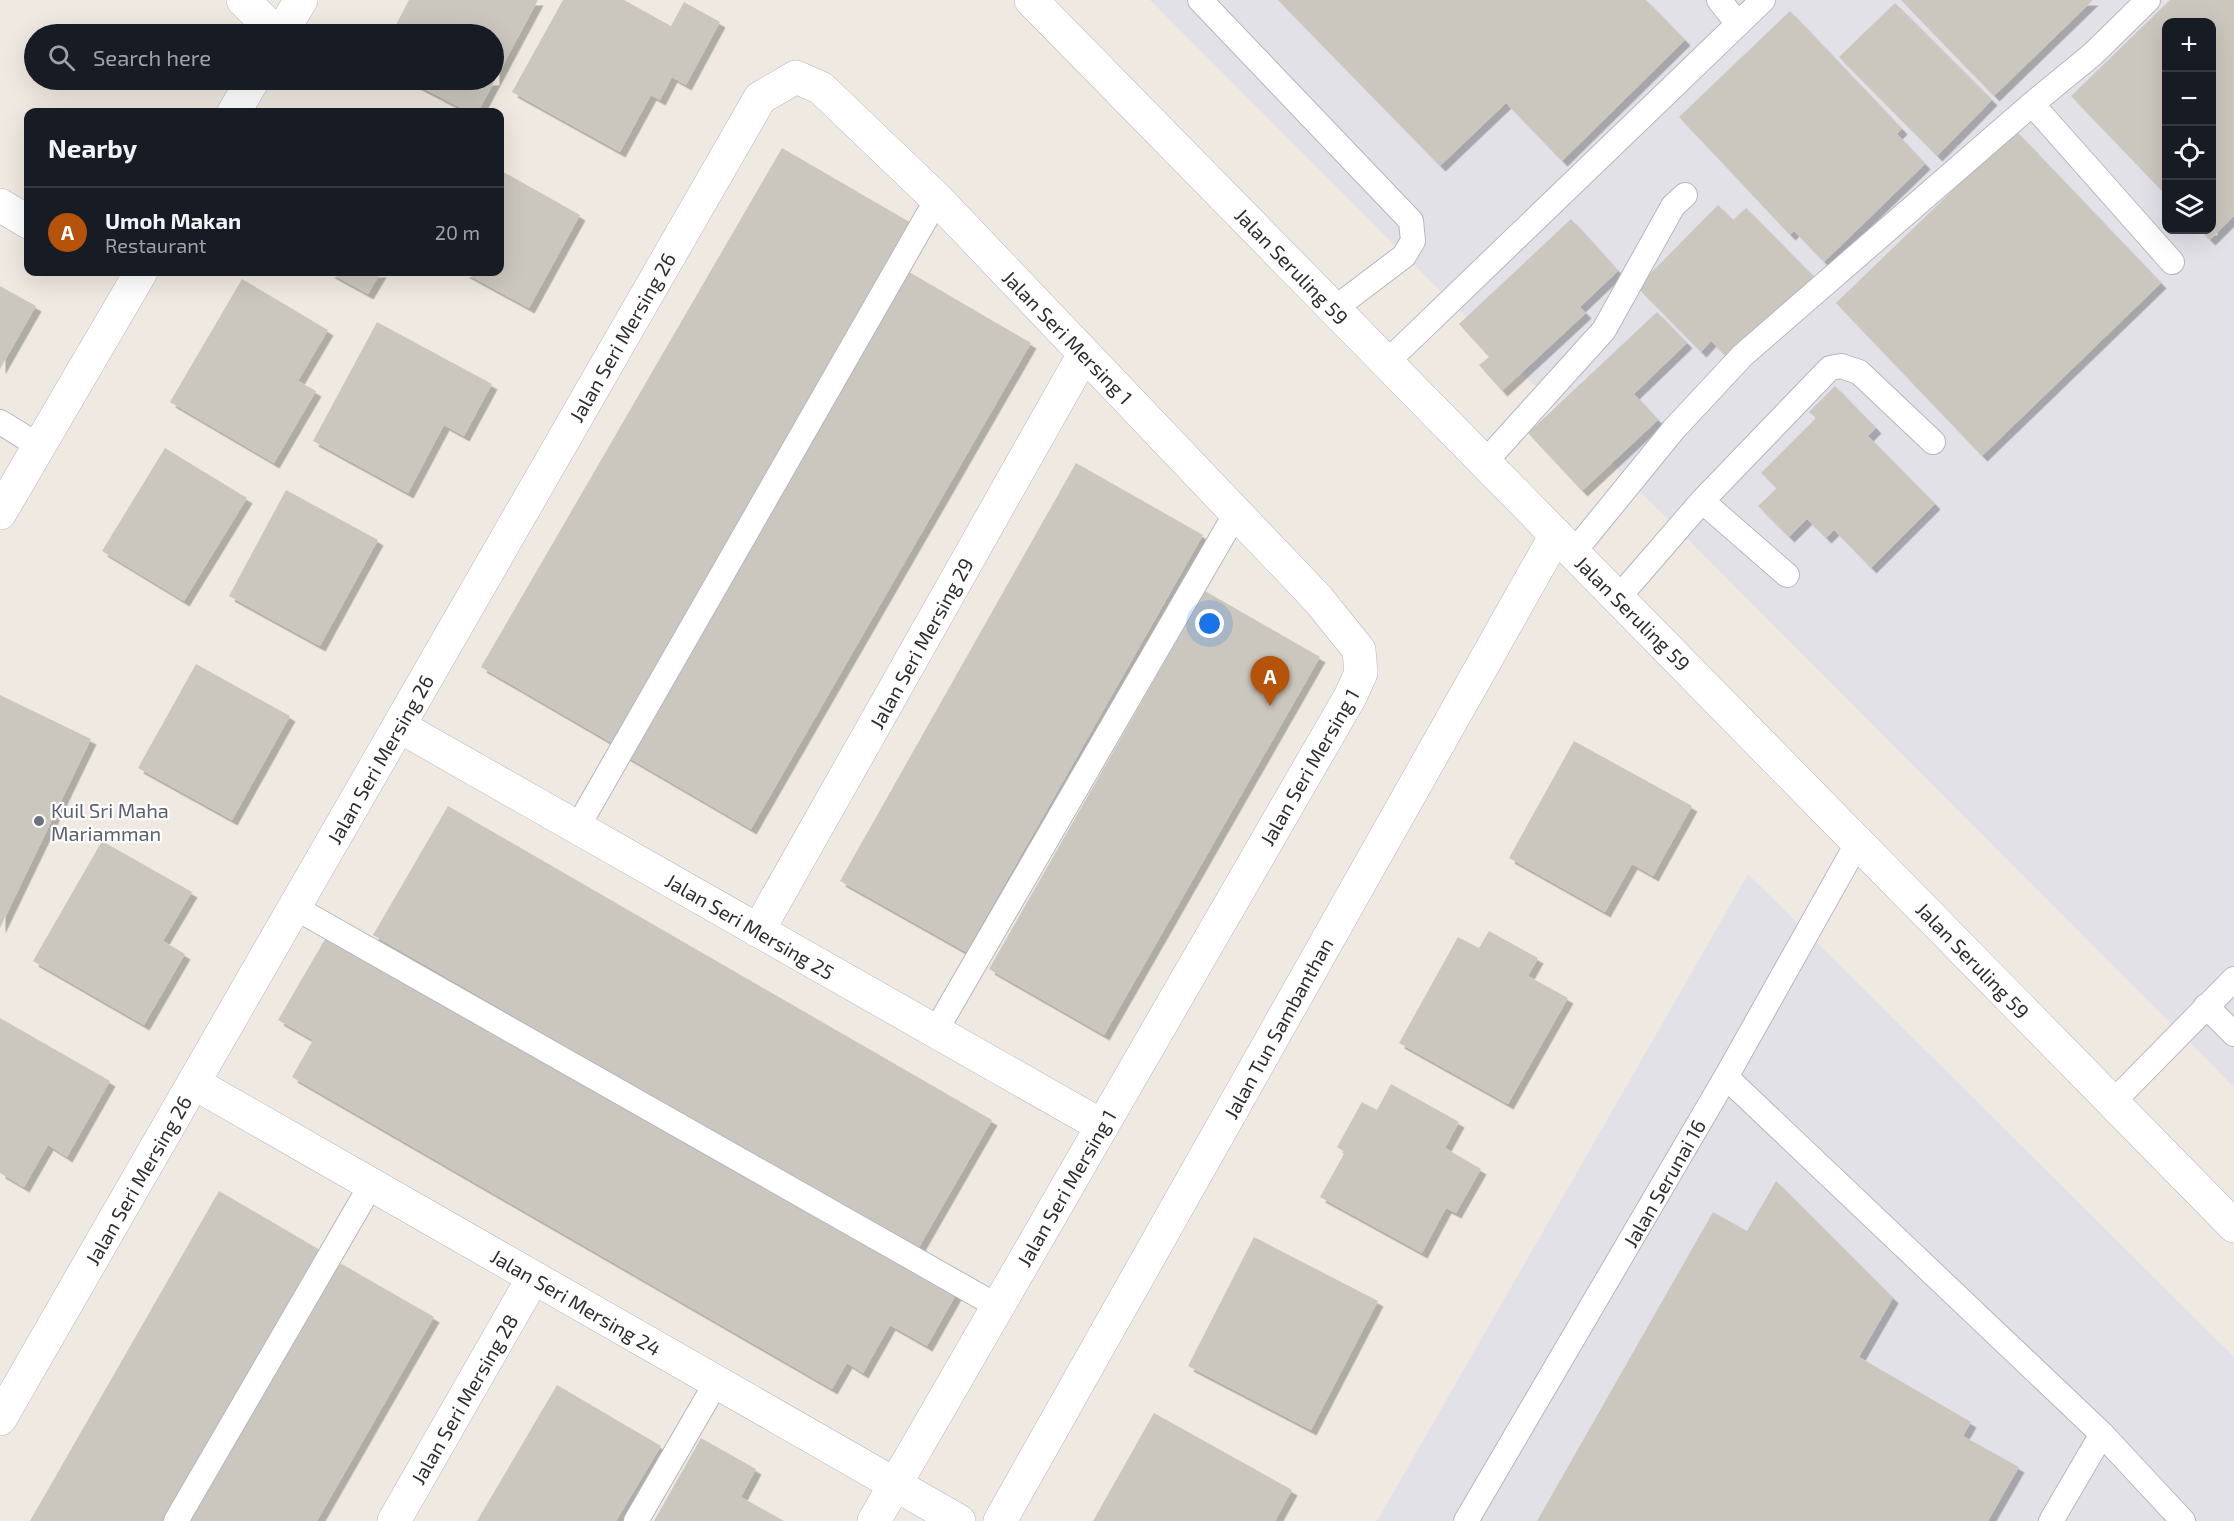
<!DOCTYPE html>
<html lang="en">
<head>
<meta charset="utf-8">
<style>
  :root { --surface:#171b24; --page:#242831; --text:#f1f3f6; --muted:#9ea1a6; --line:#363941; --accent:#b45309 }
  body { margin:0; font-family:"Exo 2",sans-serif; background:var(--page); color:var(--text) }
  .controls { position:absolute; right:18px; top:18px; display:grid; overflow:hidden; border-radius:12px; box-shadow:0 6px 24px #0002 }
  .controls button { width:54px; height:54px; display:grid; place-items:center; padding:0; border:0; border-bottom:2px solid var(--line); background:var(--surface); color:var(--text); font:30px sans-serif }
  .you { position:absolute; left:1210px; top:624px; width:21px; height:21px; margin:-15px; border:4px solid #fff; border-radius:50%; background:#1a73e8; box-shadow:0 0 0 9px #1a73e833 }
  .badge { display:grid; place-items:center; width:39px; height:39px; border-radius:50%; background:var(--accent); color:#fff; font-size:20px; font-weight:700 }
  .pin { position:absolute; translate:-50% -50px; filter:drop-shadow(0 2px 3px #0008) }
  .pin::after { content:''; position:absolute; top:32px; width:21px; height:18px; background:inherit; clip-path:polygon(0 0,100% 0,50% 100%) }
  .list { margin:0; padding:0; list-style:none }
  h2 { display:flex; justify-content:space-between; align-items:center; height:78px; margin:0; padding:0 24px; font-size:26px }
  h2 small { font-size:20px; font-weight:400; color:var(--muted) }
  .list li { display:grid; grid-template-columns:39px 1fr auto; gap:18px; align-items:center; box-sizing:border-box; height:90px; padding:0 24px; border-top:2px solid var(--line) }
  .list b { display:block; font-size:22px; white-space:nowrap }
  .list p { margin:0; font-size:20px; white-space:nowrap; color:var(--muted) }
  .list em { font-size:20px; font-style:normal; color:var(--muted) }
  .icon { flex:none; width:33px; height:33px; fill:none; stroke:currentColor; stroke-width:2; stroke-linecap:round; stroke-linejoin:round }
  .map { position:relative; flex:none; width:2234px; height:1521px; overflow:hidden }
  .search { position:absolute; background:var(--surface); box-shadow:0 6px 24px #0002; left:24px; top:24px; width:480px; height:66px; display:flex; align-items:center; gap:15px; box-sizing:border-box; padding:0 21px; border-radius:33px; color:var(--muted); font-size:22px }
  .panel { position:absolute; background:var(--surface); box-shadow:0 6px 24px #0002; left:24px; top:108px; width:480px; height:168px; border-radius:12px }
  .map>svg:first-child { display:block }
  .industrial { fill:#e3e1e8; fill-rule:evenodd }
  .building { fill:#cbc7bf; filter:url(#shadow) }
  .lines { fill:none; stroke-linecap:round; stroke-linejoin:round }
  .service-casing { stroke:#b4b7c1; stroke-width:26 }
  .minor-casing { stroke:#b4b7c1; stroke-width:34 }
  .tertiary-casing { stroke:#b4b7c1; stroke-width:34 }
  .secondary-casing { stroke:#b4b7c1; stroke-width:34 }
  .service { stroke:#fff; stroke-width:24 }
  .minor { stroke:#fff; stroke-width:33 }
  .tertiary { stroke:#fff; stroke-width:33 }
  .secondary { stroke:#fff; stroke-width:33 }
  .worship-dot { fill:#6b7280; stroke:#fff; stroke-width:2 }
  .labels { text-anchor:middle; dominant-baseline:central; stroke-width:4.5; stroke-linejoin:round; paint-order:stroke }
  .street-label { font-size:20px; fill:#2e2e2e; stroke:#fff }
  .worship-label { font-size:20px; fill:#5b616d; stroke:#fff; text-anchor:start }
</style>
</head>
<body>
<div class="map">
<svg width="2234" height="1521" viewBox="0 0 2234 1521">
  <defs>
    <filter id="shadow"><feDropShadow dx="5.5" dy="5.5" stdDeviation="0" flood-color="#0004"/></filter>
  </defs>
  <rect width="100%" height="100%" fill="#efe9e1"/>
  <!-- industrial -->
  <g class="industrial">
    <path d="M1150 0H2234V1087ZM2166 22H2212V230H2166Z"/>
    <path d="M1748 874 2234 1357V1521H1377Z"/>
  </g>
  <!-- building -->
  <g class="building">
    <path d="M409 0H538L478 112H469L407 80H494V34H391Z"/>
    <path d="M563 0H624L671 26 684 2 720 22 686 85 672 77 660 100 651 95 620 152 512 92Z"/>
    <path d="M1278 0H1646L1685 40 1562 161 1506 103 1440 166Z"/>
    <path d="M1901 0H2093L1994 96Z"/>
    <path d="M2170 0H2234V216L2210 240 2200 230H2212V22H2166V195L2071 96Z"/>
    <path d="M1895 3 1992 100 1937 156 1839 57Z"/>
    <path d="M1790 11 1902 129 1897 134 1925 164 1824 262 1794 231 1790 235 1679 117Z"/>
    <path d="M2015 130 2161 283 1982 456 1836 303Z"/>
    <path d="M782 148 913 224 612 743 481 667Z"/>
    <path d="M500 170 580 215 529 308 463 272H500Z"/>
    <path d="M1718 205 1733 220 1746 208 1814 277 1730 360 1711 341 1701 352 1637 287Z"/>
    <path d="M1571 219 1618 271 1580 307 1586 313 1502 391 1479 365 1489 357 1459 324Z"/>
    <path d="M904 269 1031 343 751 829 624 755Z"/>
    <path d="M328 272H381L368 294Z"/>
    <path d="M242 279 328 330 298 381 316 391 274 463 170 402Z"/>
    <path d="M0 286 36 306 0 369Z"/>
    <path d="M1657 312 1687 343 1634 394 1658 420 1582 491 1528 433Z"/>
    <path d="M377 322 492 384 464 436 444 425 408 493 313 441Z"/>
    <path d="M1835 386 1876 428 1868 436 1935 504 1871 568 1834 530 1826 538 1807 519 1789 537 1758 506 1777 488 1761 473 1816 418 1809 412Z"/>
    <path d="M165 448 247 498 184 601 102 551Z"/>
    <path d="M1076 463 1203 535 966 952 840 881Z"/>
    <path d="M286 490 378 540 320 646 229 596Z"/>
    <path d="M1205 591 1320 657 1104 1035 989 969Z"/>
    <path d="M196 664 290 716 232 820 138 768Z"/>
    <path d="M0 695 91 739 0 928Z"/>
    <path d="M1574 741 1692 806 1653 876 1632 864 1605 912 1509 858Z"/>
    <path d="M448 806 992 1120 918 1249 373 935Z"/>
    <path d="M102 841 192 892 163 941 185 954 144 1025 33 961Z"/>
    <path d="M331 929 958 1291 927 1346 890 1325 863 1373 847 1363 832 1389 292 1077 313 1040 278 1020Z"/>
    <path d="M1489 931 1538 958 1528 976 1568 998 1508 1104 1399 1043 1458 937 1479 948Z"/>
    <path d="M0 1018 110 1081 67 1157 48 1145 24 1187 0 1173Z"/>
    <path d="M1391 1084 1459 1122 1445 1148 1481 1169 1456 1213 1446 1208 1422 1253 1320 1197 1345 1152 1337 1147 1362 1102 1377 1110Z"/>
    <path d="M1776 1181 1893 1298 1859 1357 1971 1422 1963 1436 2019 1467 1988 1521H1537L1713 1212 1747 1231Z"/>
    <path d="M219 1191 320 1250 165 1521H30Z"/>
    <path d="M1254 1237 1378 1301 1311 1430 1188 1366Z"/>
    <path d="M333 1259 434 1317 317 1521H182Z"/>
    <path d="M557 1385 661 1446 616 1521H477Z"/>
    <path d="M1154 1413 1292 1490 1275 1521H1093Z"/>
    <path d="M701 1438 756 1469 741 1497 784 1521H654Z"/>
  </g>
  <g class="lines">
    <defs>
      <g id="service">
        <path d="M1200 0 1411 221 1413 241 1404 256 1334 309"/>
        <path d="M1719 0 1738 24"/>
        <path d="M2032 104 2172 262"/>
        <path d="M1387 362 1763 0"/>
        <path d="M0 422 39 446"/>
        <path d="M1485 462 1604 330 1673 206 1685 195"/>
        <path d="M1702 501 1787 575"/>
        <path d="M1573 553 1674 429 1743 355 2032 104 2093 54 2148 0"/>
        <path d="M1618 598 1702 501 1830 368 1841 366 1859 372 1933 442"/>
        <path d="M577 828 937 199"/>
        <path d="M294 907 997 1306"/>
        <path d="M2206 1006 2234 1034"/>
        <path d="M935 1032 1236 513"/>
        <path d="M1726 1077 2102 1434 2183 1521"/>
        <path d="M2113 1102 2234 979"/>
        <path d="M176 1521 371 1185"/>
        <path d="M636 1521 716 1383"/>
        <path d="M1466 1521 1726 1077 1858 842"/>
        <path d="M2051 1521 2102 1434"/>
      </g>
      <g id="minor">
        <path d="M243 0 277 34"/>
        <path d="M280 34 301 0"/>
        <path d="M234 112 253 80"/>
        <path d="M0 205 28 222"/>
        <path d="M0 513 141 272"/>
        <path d="M399 726 1102 1126"/>
        <path d="M758 931 1084 354"/>
        <path d="M194 1083 959 1521"/>
        <path d="M0 1419 760 98 796 77 821 88 937 199 1318 599 1359 650 1361 673 1350 697 874 1521"/>
        <path d="M394 1521 533 1278"/>
      </g>
      <path id="tertiary" d="M1000 1521 1556 535"/>
      <path id="secondary" d="M1031 0 2234 1226"/>
    </defs>
    <!-- service casing -->
    <use href="#service" class="service-casing"/>
    <!-- minor casing -->
    <use href="#minor" class="minor-casing"/>
    <!-- tertiary casing -->
    <use href="#tertiary" class="tertiary-casing"/>
    <!-- secondary casing -->
    <use href="#secondary" class="secondary-casing"/>
    <!-- service -->
    <use href="#service" class="service"/>
    <!-- minor -->
    <use href="#minor" class="minor"/>
    <!-- tertiary -->
    <use href="#tertiary" class="tertiary"/>
    <!-- secondary -->
    <use href="#secondary" class="secondary"/>
  </g>
  <!-- markers -->
  <circle class="worship-dot" cx="39" cy="821" r="6"/>
  <g class="labels">
    <!-- street labels -->
    <g class="street-label">
      <text transform="translate(1292 266) rotate(46)">Jalan Seruling 59</text>
      <text transform="translate(622 337) rotate(-60)">Jalan Seri Mersing 26</text>
      <text transform="translate(1068 337) rotate(46)">Jalan Seri Mersing 1</text>
      <text transform="translate(1633 613) rotate(45)">Jalan Seruling 59</text>
      <text transform="translate(921 643) rotate(-61)">Jalan Seri Mersing 29</text>
      <text transform="translate(380 759) rotate(-60)">Jalan Seri Mersing 26</text>
      <text transform="translate(1309 767) rotate(-60)">Jalan Seri Mersing 1</text>
      <text transform="translate(750 926) rotate(30)">Jalan Seri Mersing 25</text>
      <text transform="translate(1973 960) rotate(46)">Jalan Seruling 59</text>
      <text transform="translate(1278 1028) rotate(-61)">Jalan Tun Sambanthan</text>
      <text transform="translate(138 1180) rotate(-60)">Jalan Seri Mersing 26</text>
      <text transform="translate(1664 1183) rotate(-60)">Jalan Serunai 16</text>
      <text transform="translate(1066 1188) rotate(-60)">Jalan Seri Mersing 1</text>
      <text transform="translate(576 1302) rotate(30)">Jalan Seri Mersing 24</text>
      <text transform="translate(464 1399) rotate(-60)">Jalan Seri Mersing 28</text>
    </g>
    <!-- worship labels -->
    <g class="worship-label">
      <text x="51" y="810">Kuil Sri Maha<tspan x="51" dy="23">Mariamman</tspan></text>
    </g>
  </g>
</svg>
<div class="controls">
<button>+</button>
<button>−</button>
<button><svg class="icon" aria-label="locate" viewBox="0 0 24 24"><circle cx="12" cy="12" r="6"/><path d="M12 2v4M12 18v4M2 12h4M18 12h4"/></svg></button>
<button><svg class="icon" aria-label="layers" viewBox="0 0 24 24"><path d="M12 4l9 5-9 5-9-5zM3 14l9 5 9-5"/></svg></button>
</div>
<div class="you"></div>
<div class="pin badge" style="left:1270px;top:706px">A</div>
<div class="search"><svg class="icon" aria-label="search" viewBox="0 0 24 24"><circle cx="10" cy="10" r="6"/><path d="M15 15l6 6"/></svg>Search here</div>
<section class="panel">
<h2>Nearby<small></small></h2>
<ul class="list">
<li><span class="badge">A</span><div><b>Umoh Makan</b><p>Restaurant</p></div><em>20 m</em></li>
</ul>
</section>
</div>
</body>
</html>
